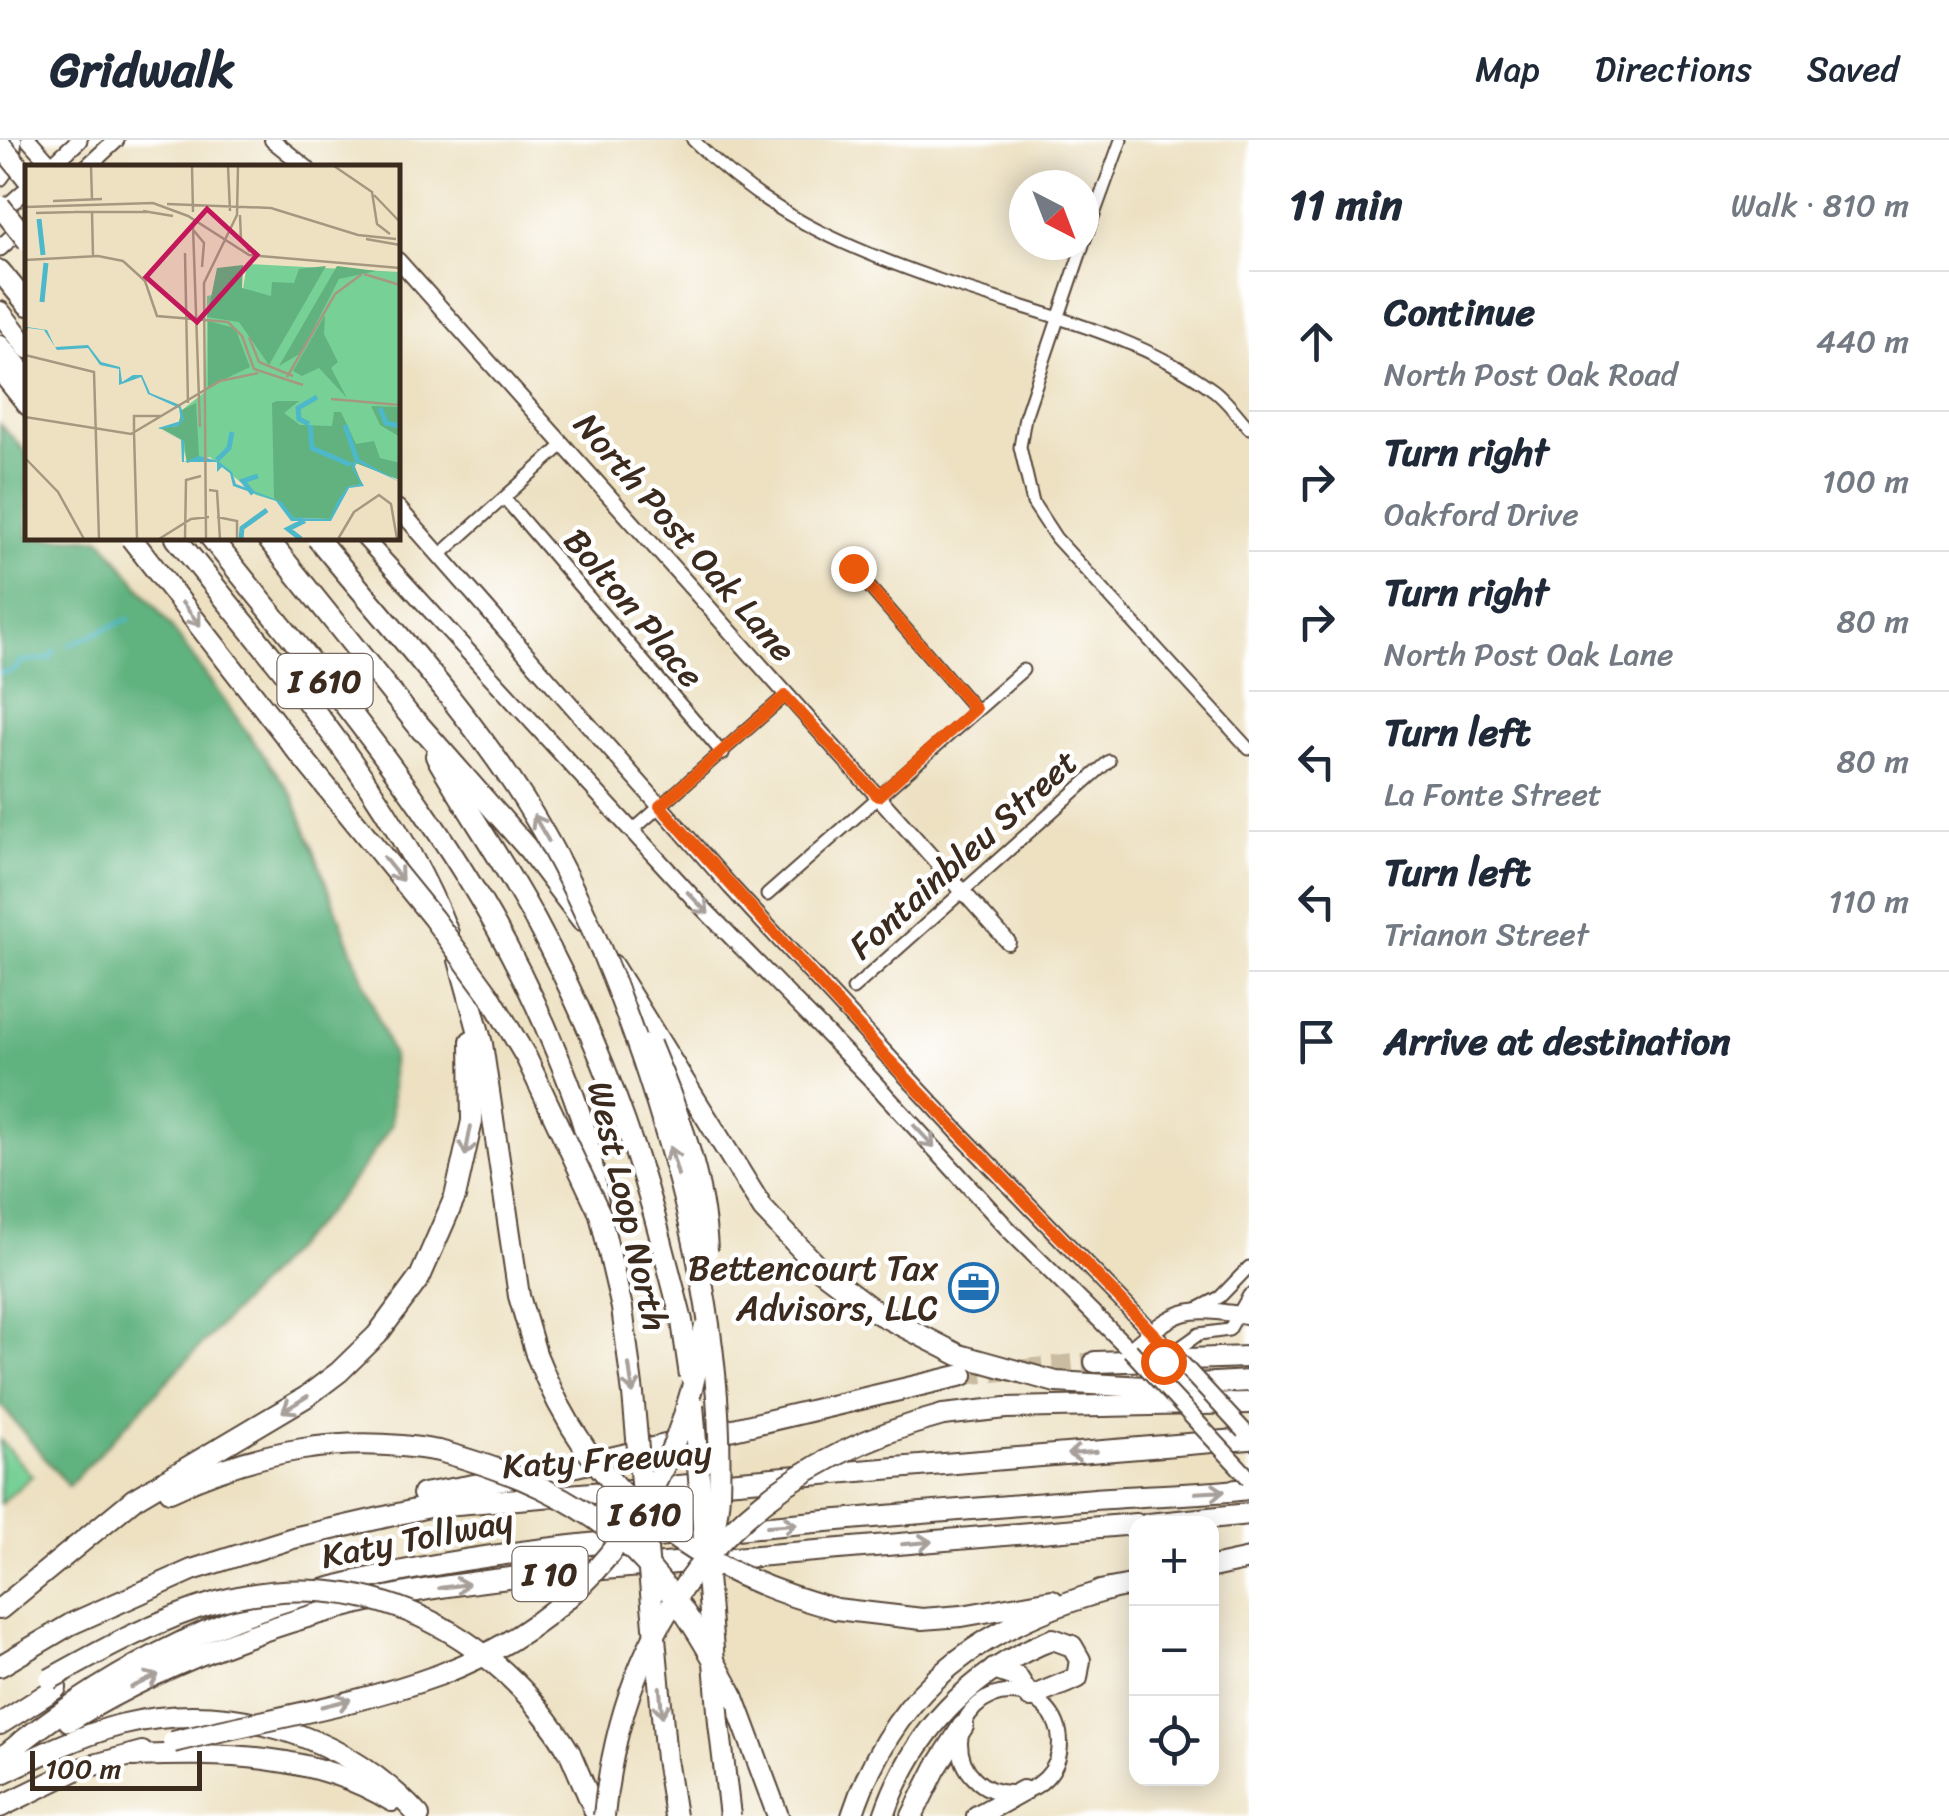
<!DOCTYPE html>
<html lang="en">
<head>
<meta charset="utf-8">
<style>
  :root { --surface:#fff; --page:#f6f6f7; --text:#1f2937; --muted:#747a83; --line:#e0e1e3 }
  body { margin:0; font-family:Sriracha,sans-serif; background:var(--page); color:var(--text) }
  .controls { position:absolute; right:30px; bottom:30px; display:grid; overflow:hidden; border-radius:20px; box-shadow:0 5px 25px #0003 }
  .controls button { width:90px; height:90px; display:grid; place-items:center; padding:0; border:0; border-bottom:2px solid var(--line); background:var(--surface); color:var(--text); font:50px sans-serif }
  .compass { position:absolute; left:1009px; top:30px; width:90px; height:90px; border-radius:50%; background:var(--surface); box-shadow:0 5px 25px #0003; rotate:138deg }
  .scale { position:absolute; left:30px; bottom:25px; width:172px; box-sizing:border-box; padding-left:10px; border:5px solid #3b2a1e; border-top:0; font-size:28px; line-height:35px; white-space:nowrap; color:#3b2a1e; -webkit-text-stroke:8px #fff; paint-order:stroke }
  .stop { position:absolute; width:30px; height:30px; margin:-22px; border:8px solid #ea580c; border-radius:50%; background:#fff }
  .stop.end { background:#ea580c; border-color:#fff; box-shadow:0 2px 10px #0008 }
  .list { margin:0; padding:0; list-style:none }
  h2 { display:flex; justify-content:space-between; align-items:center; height:130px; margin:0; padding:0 40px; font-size:42px }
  h2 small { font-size:32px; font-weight:400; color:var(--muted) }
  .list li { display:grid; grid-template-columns:65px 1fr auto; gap:30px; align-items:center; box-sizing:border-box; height:140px; padding:0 40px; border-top:2px solid var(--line) }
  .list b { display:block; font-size:38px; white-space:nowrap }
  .list p { margin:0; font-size:32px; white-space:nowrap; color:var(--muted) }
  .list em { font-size:32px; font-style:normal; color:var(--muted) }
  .icon { flex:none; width:55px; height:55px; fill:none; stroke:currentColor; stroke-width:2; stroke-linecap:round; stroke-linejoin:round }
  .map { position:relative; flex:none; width:1249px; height:1676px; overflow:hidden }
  header { display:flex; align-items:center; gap:60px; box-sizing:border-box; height:140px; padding:0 50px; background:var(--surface); border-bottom:2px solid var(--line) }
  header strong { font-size:48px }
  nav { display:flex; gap:55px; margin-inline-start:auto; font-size:35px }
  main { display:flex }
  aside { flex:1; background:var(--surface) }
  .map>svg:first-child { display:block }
  .green { fill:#77d096; stroke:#597d5a; stroke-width:2.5 }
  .forest { fill:#61b27f; stroke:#4e6e4e; stroke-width:2.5 }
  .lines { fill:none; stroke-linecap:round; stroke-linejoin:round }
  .stream { stroke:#4eb8cb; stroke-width:4 }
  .motorway-tunnel { stroke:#c9bca1; stroke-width:20; stroke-dasharray:20 10; stroke-linecap:butt }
  .minor-casing { stroke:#564537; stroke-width:15 }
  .tertiary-casing { stroke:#564537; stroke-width:18 }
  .secondary-casing { stroke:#564537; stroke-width:19 }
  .motorway-casing { stroke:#564537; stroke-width:24 }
  .minor { stroke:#fff; stroke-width:11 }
  .tertiary { stroke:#fff; stroke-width:14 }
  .secondary { stroke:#fff; stroke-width:15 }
  .motorway { stroke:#fff; stroke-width:20 }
  .minor-bridge-casing { stroke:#564537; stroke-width:15; stroke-linecap:butt }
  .secondary-bridge-casing { stroke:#564537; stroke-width:19; stroke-linecap:butt }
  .motorway-bridge-casing { stroke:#564537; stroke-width:24; stroke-linecap:butt }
  .minor-bridge { stroke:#fff; stroke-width:11 }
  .secondary-bridge { stroke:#fff; stroke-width:15 }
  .motorway-bridge { stroke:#fff; stroke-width:20 }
  .oneway { stroke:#a79f9a }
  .route { stroke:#ea580c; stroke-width:12 }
  .labels { text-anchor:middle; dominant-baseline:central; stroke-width:9; stroke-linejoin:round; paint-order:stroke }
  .shield { fill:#fff; stroke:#766a62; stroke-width:2.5 }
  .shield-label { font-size:32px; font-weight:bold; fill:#3b2a1e }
  .street-label { font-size:35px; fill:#3b2a1e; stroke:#fff }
  .poi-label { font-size:35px; fill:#3b2a1e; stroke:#fff; text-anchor:end }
  .inset-river { fill:none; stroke:#4eb8cb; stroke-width:5 }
  .inset-road { fill:none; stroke:#a69880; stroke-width:2.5 }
  .view { fill:#c2185b; fill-opacity:0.15; stroke:#c2185b; stroke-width:5 }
  .inset-edge { fill:none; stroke:#3b2a1e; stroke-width:5 }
</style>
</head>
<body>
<header>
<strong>Gridwalk</strong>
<nav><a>Map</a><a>Directions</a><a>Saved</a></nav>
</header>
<main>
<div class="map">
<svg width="1249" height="1676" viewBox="0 0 1249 1676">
  <rect width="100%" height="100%" fill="#fff"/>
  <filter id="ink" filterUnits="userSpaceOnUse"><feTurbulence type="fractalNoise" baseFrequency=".01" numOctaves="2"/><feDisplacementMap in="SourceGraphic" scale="20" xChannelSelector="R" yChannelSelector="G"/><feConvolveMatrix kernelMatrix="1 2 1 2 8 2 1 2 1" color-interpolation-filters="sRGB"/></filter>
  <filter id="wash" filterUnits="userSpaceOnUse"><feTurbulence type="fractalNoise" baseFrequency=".0048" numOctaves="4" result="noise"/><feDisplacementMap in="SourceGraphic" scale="40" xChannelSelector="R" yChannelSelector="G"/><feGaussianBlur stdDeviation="2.25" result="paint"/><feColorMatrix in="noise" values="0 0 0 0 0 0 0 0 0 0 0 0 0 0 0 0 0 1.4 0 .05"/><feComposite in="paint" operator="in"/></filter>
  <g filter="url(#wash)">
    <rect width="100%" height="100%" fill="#ede1c2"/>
    <!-- green -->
    <path class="green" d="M0 1300 32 1336 0 1364Z"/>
    <!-- forest -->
    <path class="forest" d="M0 284 27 313 28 398H101L169 484 293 656 392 915V984L363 1028 326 1073 68 1346 0 1264Z"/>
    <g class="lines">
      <!-- stream -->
      <g class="stream">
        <path d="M69 505 129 479"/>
        <path d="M0 533 14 531 22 521 49 519 55 511"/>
      </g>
    </g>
  </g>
  <g filter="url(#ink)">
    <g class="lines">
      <!-- motorway-tunnel -->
      <path class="motorway-tunnel" d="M963 1235 1095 1222"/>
      <defs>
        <g id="minor">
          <path d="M693 0C765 72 841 106 936 139 1026 171 1133 191 1212 249 1226 259 1237 275 1249 288"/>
          <path d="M1084 102 1121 0"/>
          <path d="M1083 105 1025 277 1020 307 1033 363 1056 398 1249 609"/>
          <path d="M504 358 723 614"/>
          <path d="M439 416 564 304"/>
          <path d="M853 428 975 569"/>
          <path d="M632 691 785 556"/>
          <path d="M767 755 1023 530"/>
          <path d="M853 849 1109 621"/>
          <path d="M1199 1168 1220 1157 1249 1127"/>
          <path d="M1172 1213 1199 1194 1229 1190 1249 1155"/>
        </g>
        <g id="tertiary">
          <path d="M272 0 307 28"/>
          <path d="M398 120 1008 802"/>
          <circle cx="1010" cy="1603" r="50"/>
        </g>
        <g id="secondary">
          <path d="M29 0 54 28"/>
          <path d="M49 28 79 0"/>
          <path d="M86 28 116 0"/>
          <path d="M0 38 11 23 14 0"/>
          <path d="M0 73 28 48"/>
          <path d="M0 108 28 82"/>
          <path d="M398 368 731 747 960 994 1172 1213"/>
          <path d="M364 398 697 762 868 936 1010 1091 1130 1210C1179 1167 1185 1166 1249 1176"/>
        </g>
        <g id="motorway">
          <path d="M0 131 28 165"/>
          <path d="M0 172 28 208"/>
          <path d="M0 206 28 239"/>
          <path d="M0 230 28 265"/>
          <path d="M176 398C271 519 392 649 448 793"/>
          <path d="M211 398C338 557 474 711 552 902 565 932 578 963 586 995 592 1017 594 1040 598 1063"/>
          <path d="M267 398 422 591"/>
          <path d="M416 581 529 710 582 780"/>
          <path d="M436 616C468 672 505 724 535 780 590 882 632 988 661 1100"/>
          <path d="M459 820 482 904 519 1156 536 1214"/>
          <path d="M612 825 763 1069 822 1131 879 1174 959 1215 1056 1242 1145 1247 1249 1241"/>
          <path d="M1095 1222 1249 1217"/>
          <path d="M943 1275 1006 1268 1249 1263"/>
          <path d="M170 1351C257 1310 344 1294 439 1311"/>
          <path d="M423 1354 559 1330 963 1235"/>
          <path d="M1148 1384 1249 1374"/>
          <path d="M1212 1427 1249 1419"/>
          <path d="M1100 1451 1136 1444"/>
          <path d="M0 1469 134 1359 306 1257 339 1232 377 1195 420 1137 455 1057 472 981 471 901"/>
          <path d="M836 1469 922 1479 962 1476 1052 1460"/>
          <path d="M0 1526 71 1484 192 1430 293 1398 433 1366 1249 1299"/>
          <path d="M994 1529 1017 1537 1029 1556"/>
          <path d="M734 1558 778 1676"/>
          <path d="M69 1581C178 1515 304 1470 429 1449 526 1433 625 1428 722 1419 860 1408 998 1396 1136 1384"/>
          <path d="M0 1584 56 1548"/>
          <path d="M570 1613 597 1676"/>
          <path d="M132 1616C220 1613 313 1612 392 1661"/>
          <path d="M0 1619C212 1444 412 1421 676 1395 811 1381 947 1371 1083 1360 1138 1355 1194 1355 1249 1349"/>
          <path d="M0 1634C38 1616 79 1596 120 1585 228 1558 345 1594 419 1676"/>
          <path d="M0 1667 76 1630 142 1612"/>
          <path d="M852 1676C894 1546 984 1484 1111 1449"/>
          <path d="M884 1676C912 1593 971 1531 1053 1499L1072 1506 1080 1520 1077 1538 1031 1557"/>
          <path d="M912 1676 936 1628 963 1586"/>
          <path d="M977 1676 1023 1651"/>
        </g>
      </defs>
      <!-- minor casing -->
      <use href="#minor" class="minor-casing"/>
      <!-- tertiary casing -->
      <use href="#tertiary" class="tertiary-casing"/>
      <!-- secondary casing -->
      <use href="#secondary" class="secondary-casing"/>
      <!-- motorway casing -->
      <use href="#motorway" class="motorway-casing"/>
      <!-- minor -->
      <use href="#minor" class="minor"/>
      <!-- tertiary -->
      <use href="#tertiary" class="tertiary"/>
      <!-- secondary -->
      <use href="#secondary" class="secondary"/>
      <!-- motorway -->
      <use href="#motorway" class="motorway"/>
      <defs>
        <path id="minor-bridge" d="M1151 1232 1172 1213"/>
        <g id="secondary-bridge">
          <path d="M1130 1210 1249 1338"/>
          <path d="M1172 1213 1244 1291"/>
        </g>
        <g id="motorway-bridge">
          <path d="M0 4 28 39"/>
          <path d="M0 66 28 101"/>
          <path d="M131 398 294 607 433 778 490 856 526 917 600 1074 622 1168 633 1254 666 1619 675 1676"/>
          <path d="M317 398C387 483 464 566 524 660 578 746 616 840 648 936 692 1071 724 1210 719 1353 718 1378 711 1404 706 1428"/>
          <path d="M650 904C678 972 704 1037 707 1111"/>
          <path d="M661 1100 682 1181 690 1236"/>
          <path d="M536 1214C591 1357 691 1431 836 1469"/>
          <path d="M693 1265 719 1583 730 1676"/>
          <path d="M439 1311C597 1354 661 1415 734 1558"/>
          <path d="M50 1539C104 1509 158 1479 217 1462 361 1422 495 1489 570 1613"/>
          <path d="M173 1602C261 1580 354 1566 439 1535 593 1477 680 1348 704 1190"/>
          <path d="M604 1676C624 1470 742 1328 943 1275"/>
        </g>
      </defs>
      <!-- minor-bridge casing -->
      <use href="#minor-bridge" class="minor-bridge-casing"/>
      <!-- secondary-bridge casing -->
      <use href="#secondary-bridge" class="secondary-bridge-casing"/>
      <!-- motorway-bridge casing -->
      <use href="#motorway-bridge" class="motorway-bridge-casing"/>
      <!-- minor-bridge -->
      <use href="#minor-bridge" class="minor-bridge"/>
      <!-- secondary-bridge -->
      <use href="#secondary-bridge" class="secondary-bridge"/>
      <!-- motorway-bridge -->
      <use href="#motorway-bridge" class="motorway-bridge"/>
    </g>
    <!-- one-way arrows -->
    <defs><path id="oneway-shaft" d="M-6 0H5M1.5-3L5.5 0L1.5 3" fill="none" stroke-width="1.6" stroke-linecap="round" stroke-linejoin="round" transform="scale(2.5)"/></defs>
    <g class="oneway">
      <use href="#oneway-shaft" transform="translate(191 474) rotate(52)"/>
      <use href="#oneway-shaft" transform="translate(541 688) rotate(-120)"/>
      <use href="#oneway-shaft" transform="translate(393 729) rotate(51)"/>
      <use href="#oneway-shaft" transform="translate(698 763) rotate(46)"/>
      <use href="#oneway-shaft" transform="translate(924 996) rotate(47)"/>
      <use href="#oneway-shaft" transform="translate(468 1001) rotate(101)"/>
      <use href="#oneway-shaft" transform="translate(674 1021) rotate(-106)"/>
      <use href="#oneway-shaft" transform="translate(631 1239) rotate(82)"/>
      <use href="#oneway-shaft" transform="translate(295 1264) rotate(148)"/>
      <use href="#oneway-shaft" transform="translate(1082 1313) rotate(175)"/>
      <use href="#oneway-shaft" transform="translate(1210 1352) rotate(-3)"/>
      <use href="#oneway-shaft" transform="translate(782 1385) rotate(-4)"/>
      <use href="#oneway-shaft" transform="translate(917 1403) rotate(-5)"/>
      <use href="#oneway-shaft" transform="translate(454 1446) rotate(-8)"/>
      <use href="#oneway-shaft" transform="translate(145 1541) rotate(-25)"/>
      <use href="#oneway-shaft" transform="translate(661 1562) rotate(85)"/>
      <use href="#oneway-shaft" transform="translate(336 1563) rotate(-14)"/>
    </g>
  </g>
  <g class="lines" filter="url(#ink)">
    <!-- route -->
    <path class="route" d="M853 428 975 569 878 656 785 556 660 666 887 918 1172 1213 1163 1221"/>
  </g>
  <!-- icons -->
  <defs>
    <symbol id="office-ring" viewBox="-11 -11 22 22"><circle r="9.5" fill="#fff" stroke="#1f6fb2" stroke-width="1.5"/><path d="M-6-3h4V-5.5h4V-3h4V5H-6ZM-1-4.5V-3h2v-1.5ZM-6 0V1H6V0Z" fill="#1f6fb2"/></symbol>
  </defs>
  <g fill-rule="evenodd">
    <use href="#office-ring" x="946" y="1120" width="55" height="55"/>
  </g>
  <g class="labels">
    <!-- shield labels -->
    <g class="shield">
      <rect x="277.5" y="514" width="95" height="54" rx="8"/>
      <rect x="597.5" y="1347" width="95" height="54" rx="8"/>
      <rect x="512.5" y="1407" width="75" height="54" rx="8"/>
    </g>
    <g class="shield-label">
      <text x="325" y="541">I 610</text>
      <text x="645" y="1374">I 610</text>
      <text x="550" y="1434">I 10</text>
    </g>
    <!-- street labels -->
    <g class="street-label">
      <text transform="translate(685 397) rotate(49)">North Post Oak Lane</text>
      <text transform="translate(634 468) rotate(50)">Bolton Place</text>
      <text transform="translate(963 714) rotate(-42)">Fontainbleu Street</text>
      <text transform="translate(628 1066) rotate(77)">West Loop North</text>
      <text transform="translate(607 1319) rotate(-4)">Katy Freeway</text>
      <text transform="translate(417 1398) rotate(-11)">Katy Tollway</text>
    </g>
    <!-- poi labels -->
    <g class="poi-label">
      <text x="938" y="1128">Bettencourt Tax<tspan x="938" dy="40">Advisors, LLC</tspan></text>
    </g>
  </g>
  <!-- overview -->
  <g transform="translate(25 25)">
    <rect width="375" height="375" fill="#ede1c2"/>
    <path d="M222 99 375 107V315L328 297 325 321 307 352 231 330 185 292 162 298 153 261 157 245 181 226 182 131 218 124Z" fill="#77d096"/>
    <path d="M218 100 217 123 246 131 247 117 269 118 274 104 301 101 244 200 214 157 182 152 192 103ZM312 101 375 109 351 106 314 114 276 188 254 201ZM300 150 299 169 313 197 306 203 322 233 294 203 277 211 268 206ZM183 156 210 163 225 202 183 222ZM252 236H274L259 248 275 260 307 261 309 247H316L331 279 349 276 355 293 375 298V315L328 297 337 319 322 322 305 354 269 353 249 333 247 238ZM171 238 174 291 162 298 159 276 135 263 153 261 157 245ZM346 241 375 242V272L355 260Z" fill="#61b27f"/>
    <path d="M2 162 22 165 30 182 63 180 76 197 95 202 97 217 108 210H117L125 228 155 240 157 245 159 255 153 261 135 264 159 276V297L174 291 193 296 207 307 211 319 257 337 269 353 305 354 312 337 322 322 336 319 327 304 328 297 334 294 375 317 332 297 329 304 339 321 324 323 306 356H266L251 336 208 321 205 308 197 302 192 307V297H157L156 275 133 263 156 256 154 243 123 229 116 212 94 220V204L75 200 63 183 32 185 19 165 3 163 0 171Z" fill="#4eb8cb"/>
    <path class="inset-river" d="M14 54 18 90M17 137 21 98M355 243 361 258 375 261M284 259 274 254 273 243 292 232M285 260 287 283 326 300M320 260 332 295M192 295 204 283 207 267M228 329 218 316 233 311M273 353 277 357 263 364 276 374M216 374 217 363 242 345"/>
    <path class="inset-road" d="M66 1 67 35M167 1 168 47M203 1 205 46M309 1 347 27 352 59 365 69M349 30 375 57M28 36 77 34M142 39 246 43 333 70 371 74M0 42 128 38 163 51 224 90 375 103M118 46 148 51M49 47H124M67 47 68 91M11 48 51 47M215 50 216 75 225 87M165 61 179 78 177 102M168 62 175 262M341 74 375 80M160 88 163 238M0 95 73 91 98 96 120 116 132 151 203 157 217 171 229 204 278 220M339 109 375 120M224 172 234 197 268 211M0 190 69 207 74 374M262 212 310 129 337 109M306 234 375 240M0 252 106 269 195 216 233 208M109 266V251H136M109 267 112 374M0 293 33 327 59 374M184 325 192 326 195 374M192 352 212 356V374M134 374 166 354 184 352M160 374 161 315 176 311M181 374 179 118 212 50 213 1M313 374 329 347 354 330 366 339 372 374"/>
    <path class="view" d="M182 44 232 90 172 157 121 112Z"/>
    <rect width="375" height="375" class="inset-edge"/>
  </g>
</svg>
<div class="controls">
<button>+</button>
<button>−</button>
<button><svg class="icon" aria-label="locate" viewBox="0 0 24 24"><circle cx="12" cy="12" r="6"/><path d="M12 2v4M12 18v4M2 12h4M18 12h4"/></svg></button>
</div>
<svg class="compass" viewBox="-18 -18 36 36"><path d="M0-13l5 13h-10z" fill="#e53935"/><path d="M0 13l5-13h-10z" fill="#747a83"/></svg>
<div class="scale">100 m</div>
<div class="stop" style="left:1163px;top:1221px"></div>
<div class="stop end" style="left:853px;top:428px"></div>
</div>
<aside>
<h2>11 min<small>Walk · 810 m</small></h2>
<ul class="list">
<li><svg class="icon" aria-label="ahead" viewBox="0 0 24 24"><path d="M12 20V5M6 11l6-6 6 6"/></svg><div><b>Continue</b><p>North Post Oak Road</p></div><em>440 m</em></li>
<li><svg class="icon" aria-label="right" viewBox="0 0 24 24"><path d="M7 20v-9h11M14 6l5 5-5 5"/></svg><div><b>Turn right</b><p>Oakford Drive</p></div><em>100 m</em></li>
<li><svg class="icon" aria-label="right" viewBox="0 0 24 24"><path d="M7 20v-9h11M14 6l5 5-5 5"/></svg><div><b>Turn right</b><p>North Post Oak Lane</p></div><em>80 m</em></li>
<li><svg class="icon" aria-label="left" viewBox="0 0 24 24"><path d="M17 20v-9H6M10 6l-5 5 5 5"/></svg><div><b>Turn left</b><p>La Fonte Street</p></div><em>80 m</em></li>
<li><svg class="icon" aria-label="left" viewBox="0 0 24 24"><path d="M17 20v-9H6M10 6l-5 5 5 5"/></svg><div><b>Turn left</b><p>Trianon Street</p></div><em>110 m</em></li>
<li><svg class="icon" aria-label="arrive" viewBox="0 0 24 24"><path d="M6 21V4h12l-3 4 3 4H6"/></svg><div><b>Arrive at destination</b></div></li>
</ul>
</aside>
</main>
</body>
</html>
